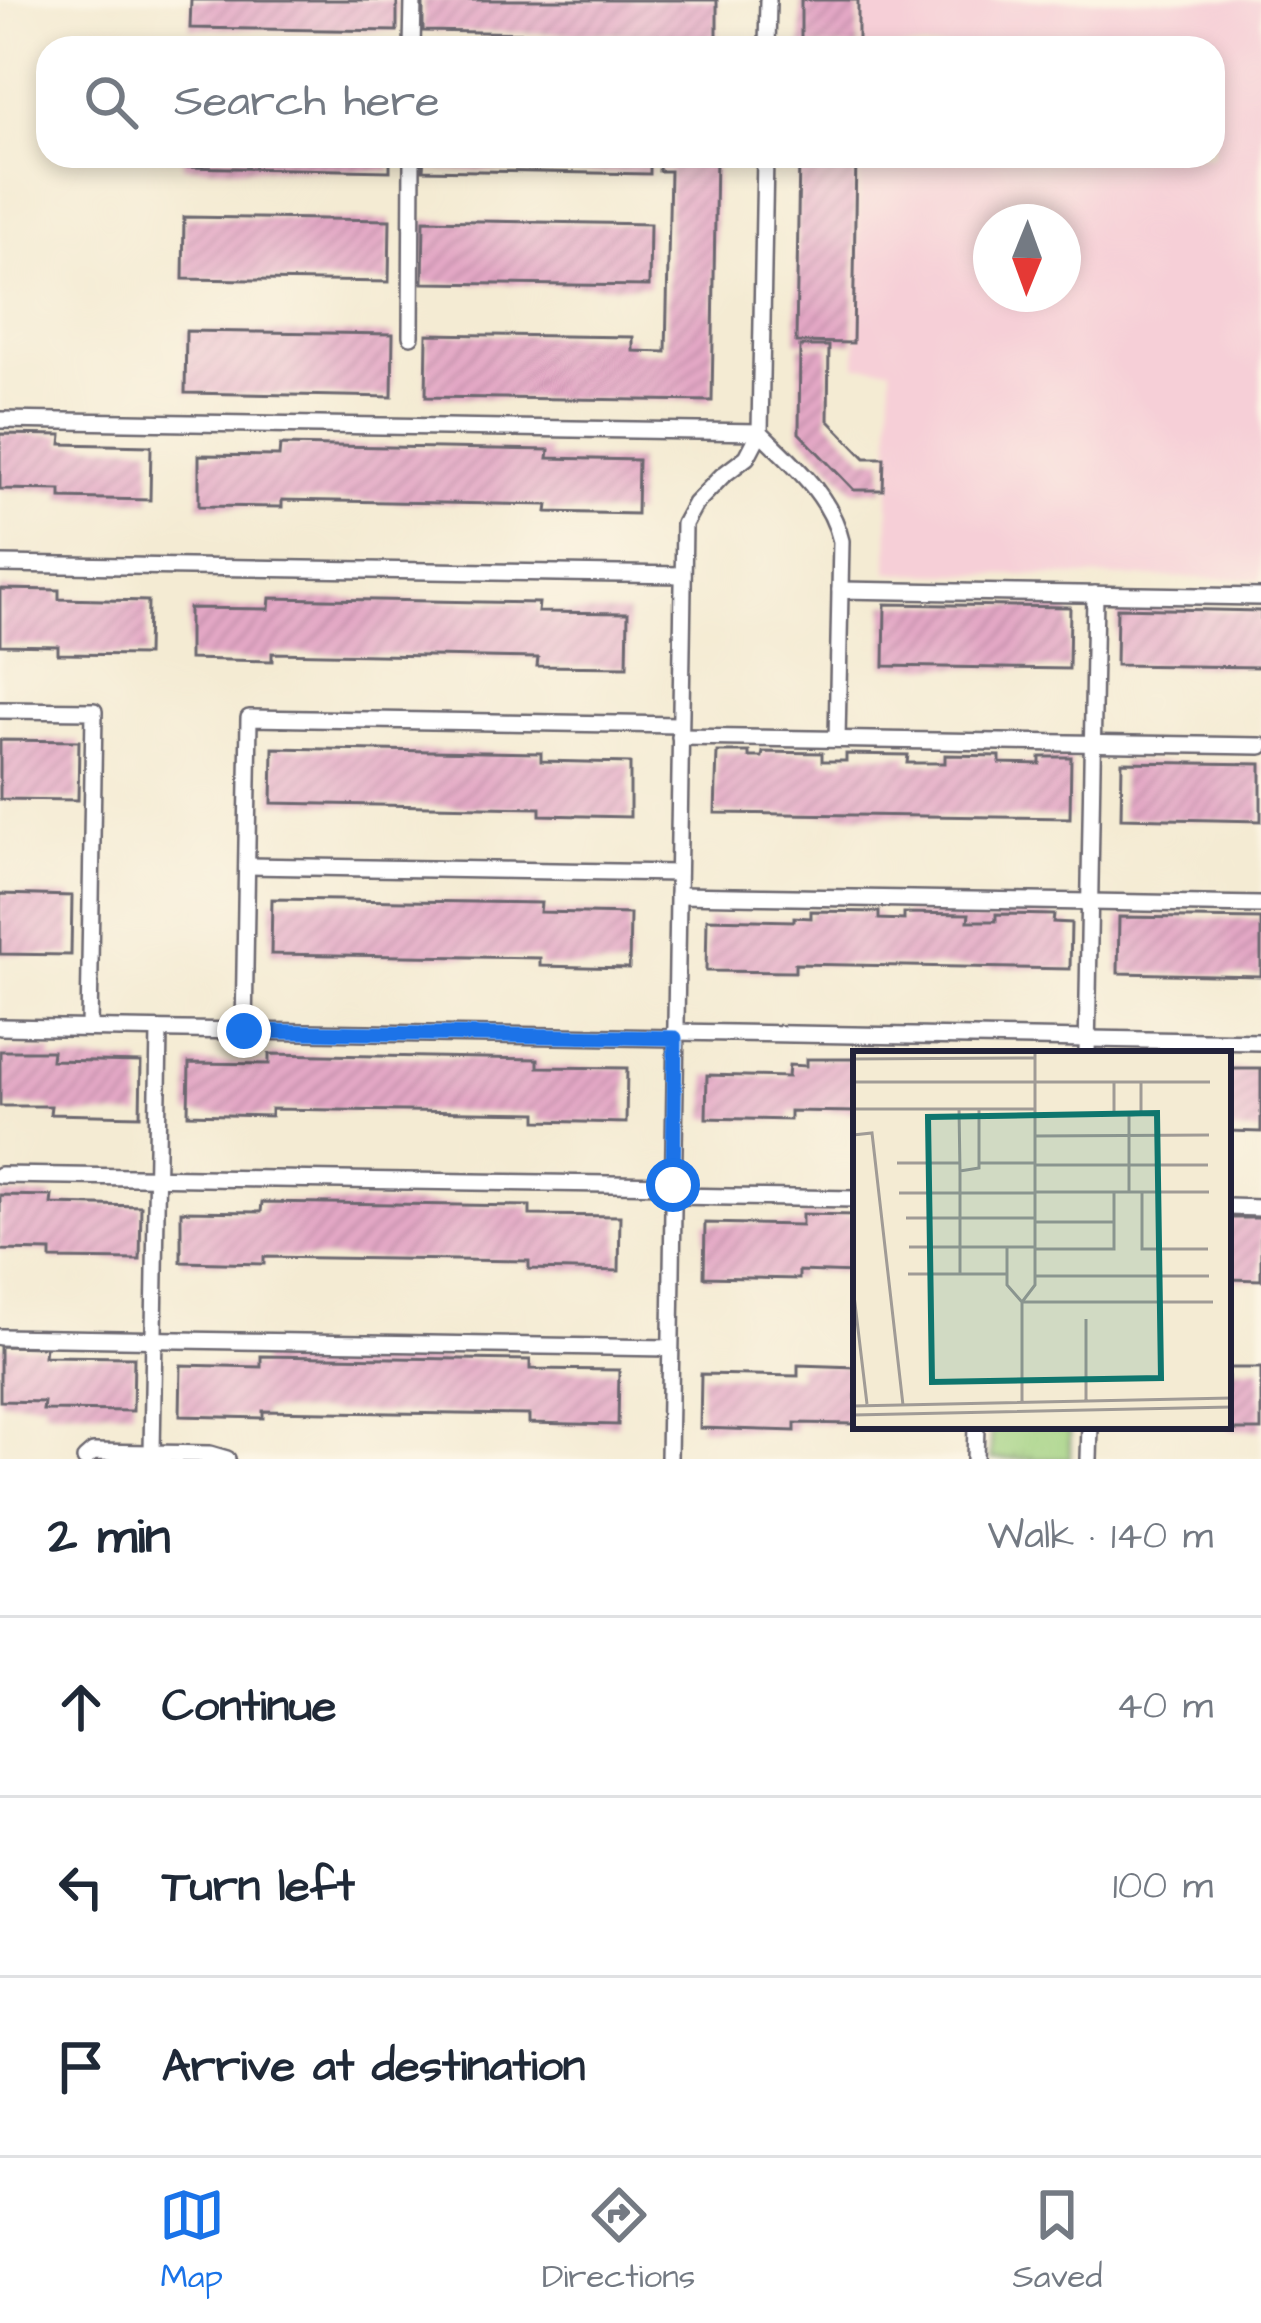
<!DOCTYPE html>
<html lang="en">
<head>
<meta charset="utf-8">
<style>
  :root { --surface:#fff; --page:#f6f6f7; --text:#1f2937; --muted:#747a83; --line:#e0e1e3; --accent:#1a73e8 }
  body { margin:0; font-family:"Architects Daughter",sans-serif; background:var(--page); color:var(--text) }
  .compass { position:absolute; left:973px; top:204px; width:108px; height:108px; border-radius:50%; background:var(--surface); box-shadow:0 6px 18px #0003; rotate:181deg }
  .stop { position:absolute; width:36px; height:36px; margin:-27px; border:9px solid #1a73e8; border-radius:50%; background:#fff }
  .stop.end { background:#1a73e8; border-color:#fff; box-shadow:0 3px 12px #0008 }
  .list { margin:0; padding:0; list-style:none }
  h2 { display:flex; justify-content:space-between; align-items:center; height:156px; margin:0; padding:0 48px; font-size:51px }
  h2 small { font-size:39px; font-weight:400; color:var(--muted) }
  .list li { display:grid; grid-template-columns:78px 1fr auto; gap:36px; align-items:center; box-sizing:border-box; height:180px; padding:0 48px; border-top:3px solid var(--line) }
  .list b { display:block; font-size:45px; white-space:nowrap }
  .list em { font-size:39px; font-style:normal; color:var(--muted) }
  .icon { flex:none; width:66px; height:66px; fill:none; stroke:currentColor; stroke-width:2; stroke-linecap:round; stroke-linejoin:round }
  .map { position:relative; flex:none; width:1261px; height:1459px; overflow:hidden }
  .search { position:absolute; background:var(--surface); box-shadow:0 6px 18px #0003; left:36px; right:36px; top:36px; height:132px; display:flex; align-items:center; gap:30px; box-sizing:border-box; padding:0 42px; border-radius:36px; color:var(--muted); font-size:45px }
  .sheet { height:696px; background:var(--surface) }
  nav { display:flex; justify-content:space-around; align-items:center; box-sizing:border-box; height:168px; border-top:3px solid var(--line); background:var(--surface); font-size:33px; color:var(--muted) }
  nav a { display:grid; justify-items:center; gap:6px }
  nav .on { color:var(--accent) }
  .map>svg:first-child { display:block }
  .built { fill:#f6cfd7; fill-rule:evenodd }
  .grass { fill:url(#grass-tufts); stroke:#60795d; stroke-width:3 }
  .building { fill:url(#building-hatch) }
  .lines { fill:none; stroke-linecap:round; stroke-linejoin:round }
  .service-casing { stroke:#6c6870; stroke-width:20 }
  .service { stroke:#fff; stroke-width:15 }
  .route { stroke:#1a73e8; stroke-width:15 }
  .inset-road { fill:none; stroke:#a09b96; stroke-width:3 }
  .view { fill:#0f766e; fill-opacity:0.15; stroke:#0f766e; stroke-width:6 }
  .inset-edge { fill:none; stroke:#22223b; stroke-width:6 }
</style>
</head>
<body>
<div class="map">
<svg width="1261" height="1459" viewBox="0 0 1261 1459">
  <defs>
    <pattern id="grass-tufts" width="24" height="20" patternUnits="userSpaceOnUse" patternTransform="scale(3)"><rect width="24" height="20" fill="#9fd07f"/><path d="M3 7l-1-3M5 7V3M7 7l1-3M15 17l-1-3M17 17v-4M19 17l1-3" fill="none" stroke="#89b26f"/></pattern>
    <pattern id="building-hatch" width="6" height="6" patternUnits="userSpaceOnUse" patternTransform="scale(3)"><rect width="6" height="6" fill="#e3a7c5"/><path d="M-1 1l2-2M0 6l6-6M5 7l2-2" fill="none" stroke="#c28faa"/></pattern>
  </defs>
  <rect width="100%" height="100%" fill="#fcf5e5"/>
  <filter id="ink" filterUnits="userSpaceOnUse"><feTurbulence type="fractalNoise" baseFrequency=".00833" numOctaves="2"/><feDisplacementMap in="SourceGraphic" scale="24" xChannelSelector="R" yChannelSelector="G"/><feConvolveMatrix kernelMatrix="1 2 1 2 8 2 1 2 1" color-interpolation-filters="sRGB"/></filter>
  <filter id="wash" filterUnits="userSpaceOnUse"><feTurbulence type="fractalNoise" baseFrequency=".004" numOctaves="4" result="noise"/><feDisplacementMap in="SourceGraphic" scale="48" xChannelSelector="R" yChannelSelector="G"/><feGaussianBlur stdDeviation="2.7" result="paint"/><feColorMatrix in="noise" values="0 0 0 0 0 0 0 0 0 0 0 0 0 0 0 0 0 1.4 0 .05"/><feComposite in="paint" operator="in"/></filter>
  <g filter="url(#wash)">
    <rect width="100%" height="100%" fill="#f4ebd3"/>
    <!-- built -->
    <path class="built" d="M862 0H1261V579L888 573 891 367 856 366 860 156H1213V48H861ZM991 222H1063V294H991Z"/>
    <!-- grass -->
    <rect class="grass" x="991" y="1426" width="79" height="33"/>
    <g id="blocks">
      <!-- building -->
      <g class="building">
        <path d="M191 0H397V31L190 28Z"/>
        <path d="M423 0H717V48H657V35L423 31Z"/>
        <rect x="801" y="0" width="57" height="48"/>
        <path d="M183 156H390V171L183 167Z"/>
        <path d="M424 156H650V174L423 170Z"/>
        <path d="M660 156H716L712 401 426 397 427 334 633 337V351L666 352 670 171H659Z"/>
        <path d="M799 156H856L853 343 796 342Z"/>
        <path d="M184 217 390 220 389 282 183 279Z"/>
        <path d="M424 220 650 224 649 286 423 283Z"/>
        <path d="M186 331 393 334 392 397 185 393Z"/>
        <path d="M800 346H829L828 420 865 458H884L883 490H854L799 433Z"/>
        <path d="M0 434 62 435 61 444 151 446 150 500 61 498V490L0 489Z"/>
        <path d="M280 445 549 450 548 458 638 460 637 514 547 512 548 505 282 500V507L199 506V455L279 456Z"/>
        <path d="M0 589 59 590V599L148 601 147 655 58 654V646L0 645Z"/>
        <path d="M270 598 539 603 538 612 628 613 627 667 537 666 538 658 272 653V661L189 659V608L269 609Z"/>
        <path d="M885 604 1070 607 1069 669 884 666Z"/>
        <path d="M1117 608 1261 611V667L1116 665Z"/>
        <path d="M0 740 79 741 78 800 0 799Z"/>
        <path d="M273 748 541 753V761L630 763V817L540 815V808L272 803Z"/>
        <path d="M717 752H749V757H762L763 752 822 753V761H846V754L908 755 907 763H945V755L1000 756V763L1040 764V757H1071L1070 818 715 813Z"/>
        <path d="M1122 762 1261 764V821L1121 818Z"/>
        <path d="M0 894 72 896 71 955 0 954Z"/>
        <path d="M272 899 541 903 540 912 630 914 629 968 540 966V958L271 954Z"/>
        <path d="M811 911 879 912V919L904 920V913L969 914 968 921H996V914L1054 915 1053 922 1071 923 1070 969 795 964V972L706 971 707 919 794 921V917L811 918Z"/>
        <path d="M1119 917 1261 919V976L1118 973Z"/>
        <path d="M0 1051H52L51 1060 141 1062 140 1116 50 1114 51 1106H0Z"/>
        <path d="M269 1054 538 1059V1067L627 1068 626 1123 537 1121V1113L271 1109V1116L188 1114 189 1063 269 1064Z"/>
        <path d="M806 1059H856V1112L790 1111V1120L706 1118 707 1075 788 1077 789 1065 806 1066Z"/>
        <path d="M1228 1069H1261V1132L1228 1131Z"/>
        <path d="M0 1195 52 1196 51 1204 141 1206 140 1260 51 1259V1251L0 1250Z"/>
        <path d="M262 1202 530 1206V1215L620 1216 619 1271 529 1269V1261L264 1257V1264L181 1262V1211L261 1212Z"/>
        <path d="M802 1214 856 1215V1273L799 1271V1279L704 1277 705 1223 802 1225Z"/>
        <path d="M1228 1218H1261V1280L1228 1279Z"/>
        <path d="M0 1346 45 1347 44 1356 134 1357 133 1411 43 1410 44 1402 0 1401Z"/>
        <path d="M261 1356 530 1360V1369L619 1370 618 1425 529 1423V1415L263 1411V1418L180 1416 181 1365 261 1367Z"/>
        <path d="M798 1365 856 1367V1424L795 1423V1431L700 1428 701 1374 798 1376Z"/>
        <rect x="1228" y="1368" width="33" height="62"/>
      </g>
    </g>
  </g>
  <g filter="url(#ink)">
    <use href="#blocks" fill-opacity="0" stroke="#6c6870" stroke-width="3"/>
    <g class="lines">
      <defs>
        <g id="service">
          <path d="M412 48 413 0"/>
          <path d="M767 48 768 0"/>
          <path d="M411 336 412 156"/>
          <path d="M0 420 760 432C793 465 830 494 841 541L837 739"/>
          <path d="M0 564 683 575"/>
          <path d="M840 590 1261 597"/>
          <path d="M0 710 94 711 89 1028"/>
          <path d="M680 737 1261 746"/>
          <path d="M247 866 678 873"/>
          <path d="M678 895 1261 905"/>
          <path d="M0 1027 244 1031"/>
          <path d="M675 1032 1261 1042"/>
          <path d="M675 1038 244 1031 249 718 680 725"/>
          <path d="M1087 1054 1095 594"/>
          <path d="M0 1175 673 1185"/>
          <path d="M673 1196 856 1199"/>
          <path d="M1228 1207 1261 1208"/>
          <path d="M0 1337 670 1348"/>
          <path d="M152 1453 159 1030"/>
          <path d="M85 1459 93 1452 210 1454 227 1459"/>
          <path d="M669 1459 684 524 695 504 722 476 747 457 760 432 765 156"/>
          <path d="M975 1459 976 1426"/>
          <path d="M1089 1459 1090 1426"/>
        </g>
      </defs>
      <!-- service casing -->
      <use href="#service" class="service-casing"/>
      <!-- service -->
      <use href="#service" class="service"/>
    </g>
  </g>
  <g class="lines" filter="url(#ink)">
    <!-- route -->
    <path class="route" d="M244 1031 675 1038 673 1185"/>
  </g>
  <!-- overview -->
  <g transform="translate(853 1051)">
    <rect width="378" height="378" fill="#f4ebd3"/>
    <path class="inset-road" d="M0 8 182 7M0 31H357M261 31V62L276 64 288 63V31M0 58H182M106 58 107 120 126 117V58M276 64V140M0 84 19 82 50 354M182 85 356 84M44 112H106M127 112H182M182 114H355M107 120V223M182 141H261V198H182M261 141H356M289 141V198H355M46 142H182M53 167H182M182 171H261M56 196H182M154 196V234L169 251H360M55 223H154M182 225H356M0 236 14 353M233 268V350M169 351V251L182 234V1M0 355 378 347M0 364 378 356"/>
    <path class="view" d="M304 62 308 327 79 331 75 66Z"/>
    <rect width="378" height="378" class="inset-edge"/>
  </g>
</svg>
<svg class="compass" viewBox="-18 -18 36 36"><path d="M0-13l5 13h-10z" fill="#e53935"/><path d="M0 13l5-13h-10z" fill="#747a83"/></svg>
<div class="stop" style="left:673px;top:1185px"></div>
<div class="stop end" style="left:244px;top:1031px"></div>
<div class="search"><svg class="icon" aria-label="search" viewBox="0 0 24 24"><circle cx="10" cy="10" r="6"/><path d="M15 15l6 6"/></svg>Search here</div>
</div>
<section class="sheet">
<h2>2 min<small>Walk · 140 m</small></h2>
<ul class="list">
<li><svg class="icon" aria-label="ahead" viewBox="0 0 24 24"><path d="M12 20V5M6 11l6-6 6 6"/></svg><div><b>Continue</b></div><em>40 m</em></li>
<li><svg class="icon" aria-label="left" viewBox="0 0 24 24"><path d="M17 20v-9H6M10 6l-5 5 5 5"/></svg><div><b>Turn left</b></div><em>100 m</em></li>
<li><svg class="icon" aria-label="arrive" viewBox="0 0 24 24"><path d="M6 21V4h12l-3 4 3 4H6"/></svg><div><b>Arrive at destination</b></div></li>
</ul>
</section>
<nav>
<a class="on"><svg class="icon" aria-label="map" viewBox="0 0 24 24"><path d="M3 6l6-2 6 2 6-2v14l-6 2-6-2-6 2zM9 4v14M15 6v14"/></svg>Map</a>
<a><svg class="icon" aria-label="directions" viewBox="0 0 24 24"><path d="M12 3l9 9-9 9-9-9zM9 14v-3h6M13 9l2 2-2 2"/></svg>Directions</a>
<a><svg class="icon" aria-label="saved" viewBox="0 0 24 24"><path d="M7 4h10v16l-5-4-5 4z"/></svg>Saved</a>
</nav>
</body>
</html>
